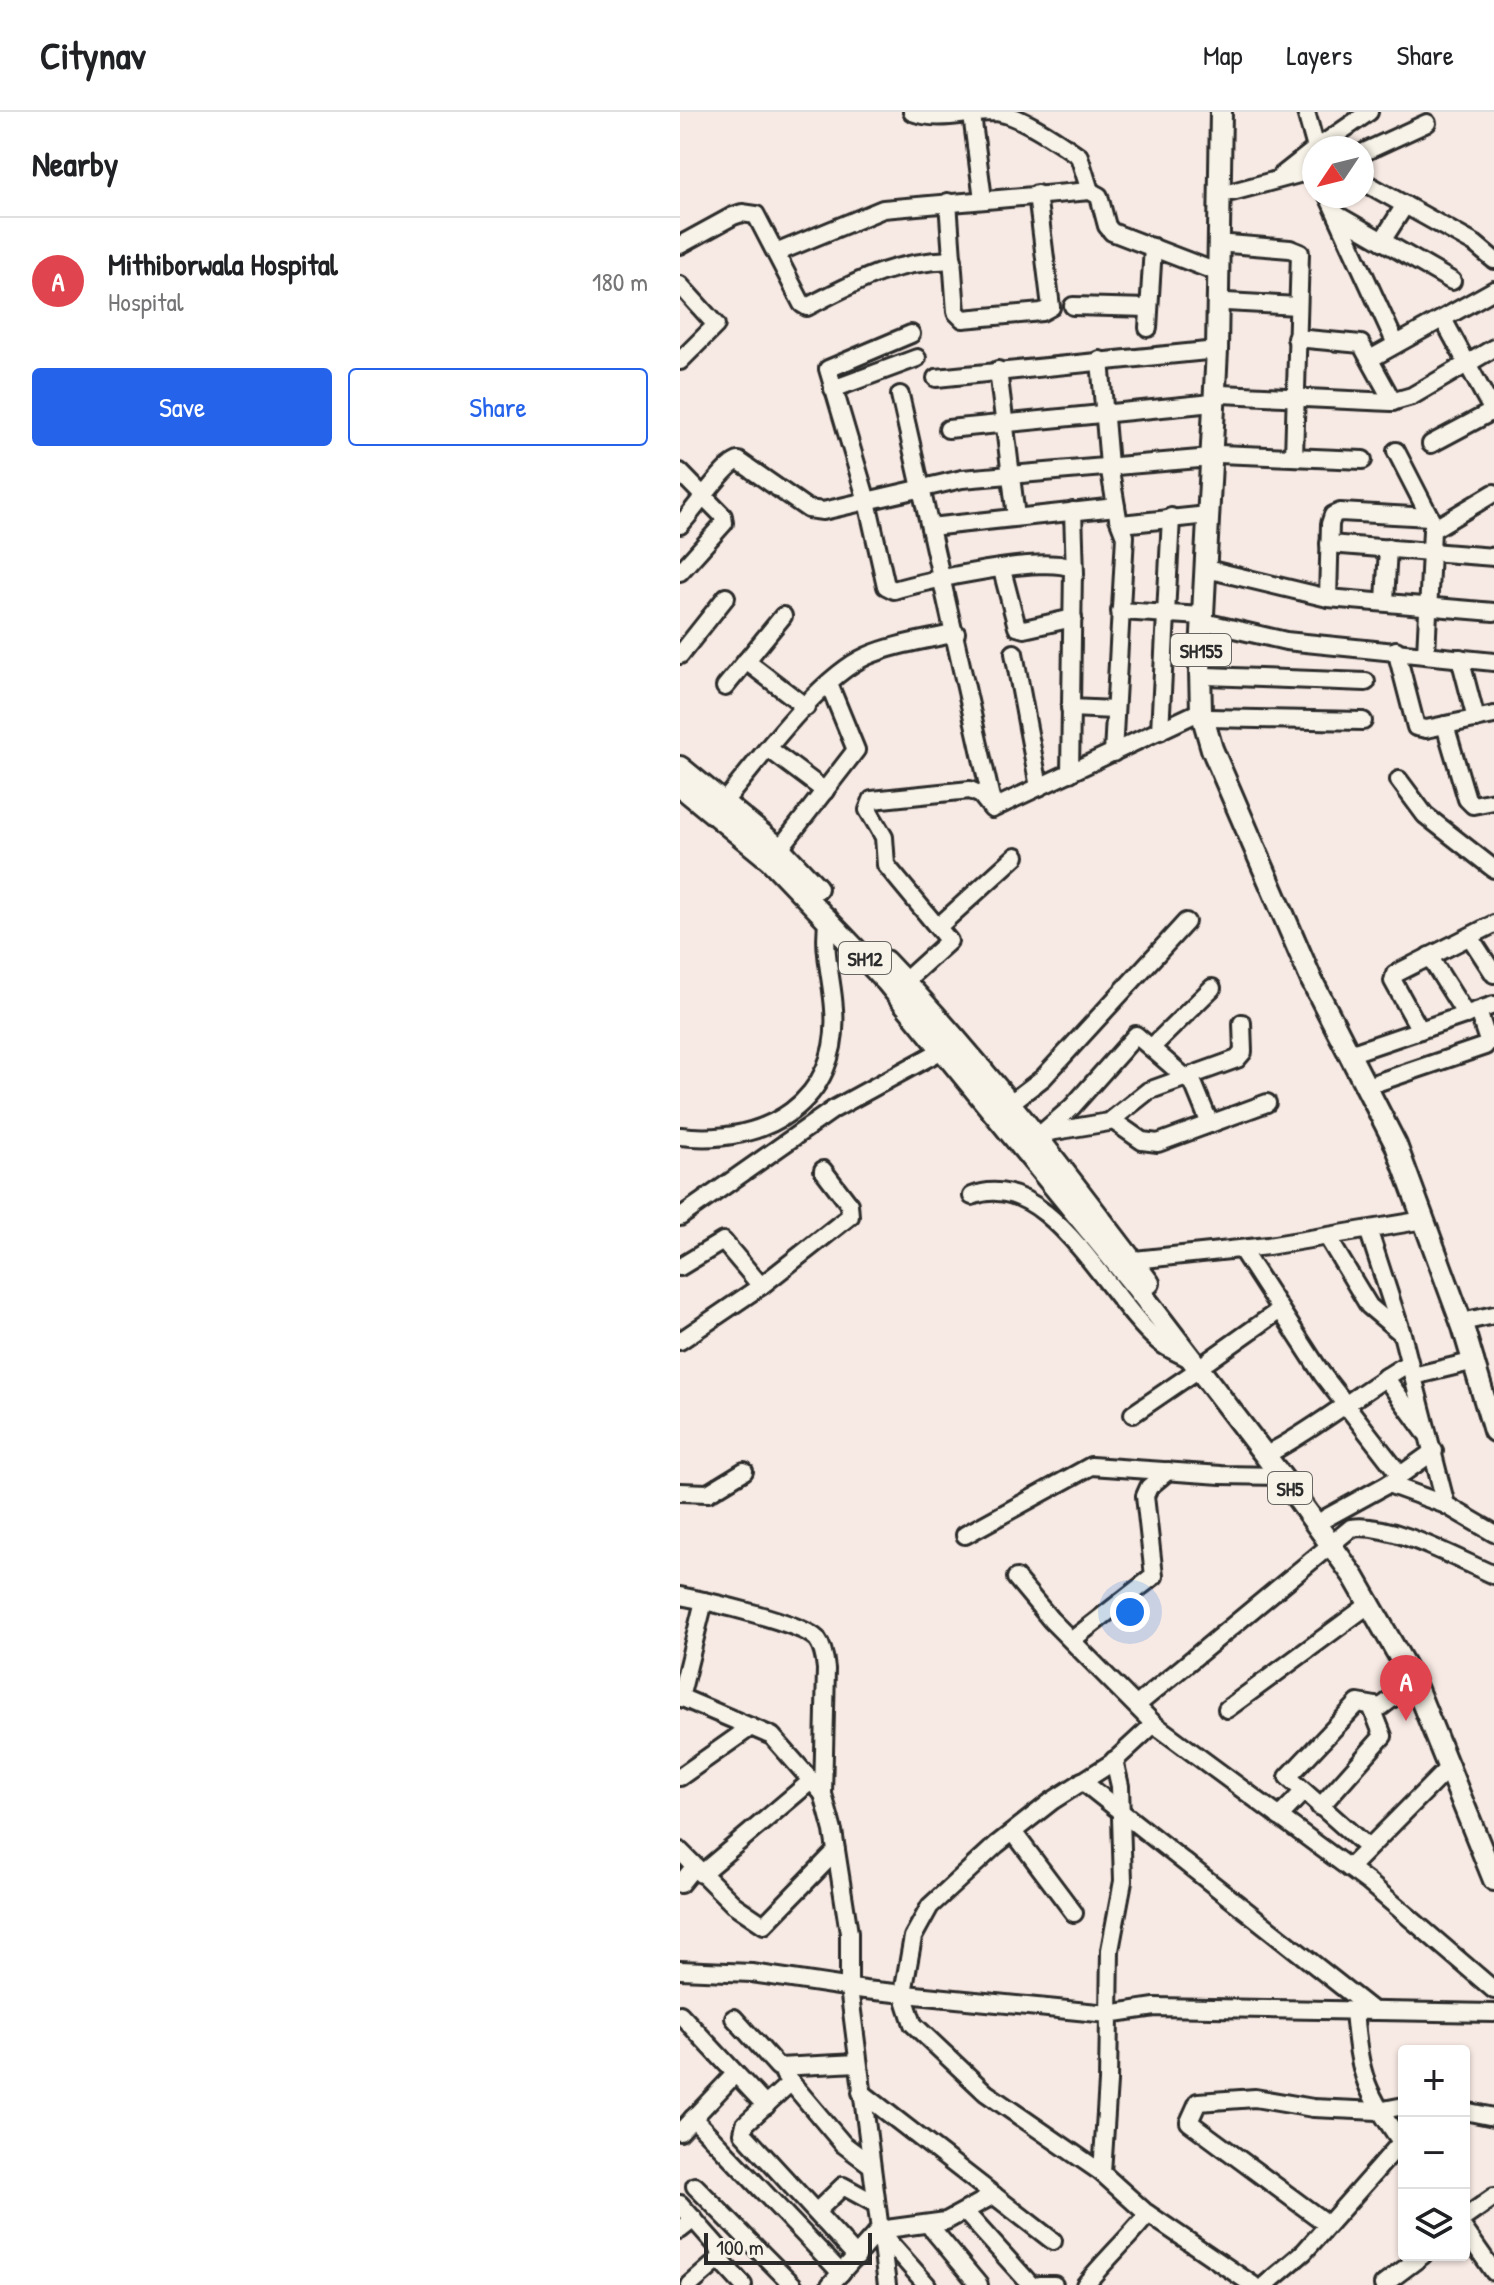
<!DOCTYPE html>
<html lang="en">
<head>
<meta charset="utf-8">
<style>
  :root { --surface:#fff; --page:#f2f2f2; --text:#202124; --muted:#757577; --line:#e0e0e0; --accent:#2563eb }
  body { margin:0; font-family:"Patrick Hand",sans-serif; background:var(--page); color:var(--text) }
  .controls { position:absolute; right:24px; bottom:24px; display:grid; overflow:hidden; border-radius:8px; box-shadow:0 2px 6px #0004 }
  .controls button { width:72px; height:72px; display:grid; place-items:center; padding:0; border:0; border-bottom:2px solid var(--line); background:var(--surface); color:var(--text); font:40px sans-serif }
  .compass { position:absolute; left:622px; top:24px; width:72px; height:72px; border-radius:50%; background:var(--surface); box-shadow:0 2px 6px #0004; rotate:235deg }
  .scale { position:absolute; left:24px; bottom:20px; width:168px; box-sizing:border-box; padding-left:8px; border:4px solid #2b2b2b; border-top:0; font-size:22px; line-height:28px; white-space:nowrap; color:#2b2b2b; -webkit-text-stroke:6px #f7f3e8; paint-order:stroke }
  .you { position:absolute; left:450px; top:1500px; width:28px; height:28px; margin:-20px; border:6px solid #fff; border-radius:50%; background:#1a73e8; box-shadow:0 0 0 12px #1a73e833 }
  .badge { display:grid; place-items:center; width:52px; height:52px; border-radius:50%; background:var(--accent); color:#fff; font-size:26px; font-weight:700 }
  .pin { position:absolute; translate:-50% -66px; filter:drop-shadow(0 2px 4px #0008) }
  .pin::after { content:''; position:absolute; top:42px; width:28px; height:24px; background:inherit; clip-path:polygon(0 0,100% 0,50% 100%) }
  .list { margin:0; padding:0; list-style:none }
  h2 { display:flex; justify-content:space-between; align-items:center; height:104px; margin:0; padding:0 32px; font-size:34px }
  h2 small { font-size:26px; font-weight:400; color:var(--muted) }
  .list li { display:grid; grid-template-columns:52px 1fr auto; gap:24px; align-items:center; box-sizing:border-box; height:128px; padding:0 32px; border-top:2px solid var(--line) }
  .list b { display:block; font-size:30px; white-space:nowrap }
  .list p { margin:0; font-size:26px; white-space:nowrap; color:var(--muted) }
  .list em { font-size:26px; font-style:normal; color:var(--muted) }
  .actions { display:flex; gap:16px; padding:24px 32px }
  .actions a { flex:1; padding:18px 0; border:2px solid var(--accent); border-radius:8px; text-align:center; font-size:28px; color:var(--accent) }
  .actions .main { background:var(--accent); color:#fff }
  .icon { flex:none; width:44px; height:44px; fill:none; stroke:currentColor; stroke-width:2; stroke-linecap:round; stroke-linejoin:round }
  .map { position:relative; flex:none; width:814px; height:2173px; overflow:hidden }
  header { display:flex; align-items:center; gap:48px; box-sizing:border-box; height:112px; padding:0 40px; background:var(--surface); border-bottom:2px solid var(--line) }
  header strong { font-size:38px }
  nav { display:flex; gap:44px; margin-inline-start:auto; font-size:28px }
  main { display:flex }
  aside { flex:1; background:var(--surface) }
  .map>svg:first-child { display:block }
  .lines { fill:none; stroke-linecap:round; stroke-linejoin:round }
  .minor-casing { stroke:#2b2b2b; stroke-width:22 }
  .major-casing { stroke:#2b2b2b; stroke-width:26 }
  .minor { stroke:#f7f3e8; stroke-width:16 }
  .major { stroke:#f7f3e8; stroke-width:20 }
  .labels { text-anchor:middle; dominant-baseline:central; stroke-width:8; stroke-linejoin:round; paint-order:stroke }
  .shield { fill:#f7f3e8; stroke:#686764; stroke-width:2 }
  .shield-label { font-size:20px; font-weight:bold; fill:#2b2b2b }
</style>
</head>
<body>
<header>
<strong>Citynav</strong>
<nav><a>Map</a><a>Layers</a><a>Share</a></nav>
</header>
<main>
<aside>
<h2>Nearby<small></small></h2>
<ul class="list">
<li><span class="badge" style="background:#e0444e">A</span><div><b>Mithiborwala Hospital</b><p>Hospital</p></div><em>180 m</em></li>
</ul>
<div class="actions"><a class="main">Save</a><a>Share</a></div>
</aside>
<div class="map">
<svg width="814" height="2173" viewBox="0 0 814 2173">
  <rect width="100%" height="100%" fill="#f7e9e3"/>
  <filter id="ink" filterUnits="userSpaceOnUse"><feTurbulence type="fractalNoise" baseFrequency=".0125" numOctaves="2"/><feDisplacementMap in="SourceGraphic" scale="16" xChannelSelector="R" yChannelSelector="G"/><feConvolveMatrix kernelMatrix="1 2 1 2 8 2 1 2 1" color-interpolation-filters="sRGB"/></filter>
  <g filter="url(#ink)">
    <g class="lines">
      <defs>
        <g id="minor">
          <path d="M232 0C259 10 286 0 314 0 337 1 381 31 399 44L410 79"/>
          <path d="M626 0 636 36"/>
          <path d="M292 3 303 87"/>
          <path d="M637 36 689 0"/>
          <path d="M682 41 747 11"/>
          <path d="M601 64 634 38"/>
          <path d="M682 69 795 132 814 148"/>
          <path d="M552 80 634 58"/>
          <path d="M648 84 716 232"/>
          <path d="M268 90 276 200 283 207 362 200 371 195 357 82"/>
          <path d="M659 104 772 169"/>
          <path d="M702 129 725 93"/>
          <path d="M549 132 610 137 620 141 614 345"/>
          <path d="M0 133 53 104 62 101 76 103 122 192 127 195C181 167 211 150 273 148"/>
          <path d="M96 141 203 97 410 79 419 84 427 114 432 120 539 161"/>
          <path d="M0 173 36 213 0 249"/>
          <path d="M546 190 618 194"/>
          <path d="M393 194 469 196"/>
          <path d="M763 207 814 301"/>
          <path d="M468 216 473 135"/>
          <path d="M231 222 148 257 187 389 206 474 214 478C244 469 369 441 393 457L390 661"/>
          <path d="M616 226 681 232 713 290"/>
          <path d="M690 247 814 178"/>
          <path d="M420 248 429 353 438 406 445 424 433 641"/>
          <path d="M318 258 336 405"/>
          <path d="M256 266 537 238"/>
          <path d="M153 277 237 246"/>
          <path d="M541 282 711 290 732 284 814 236"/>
          <path d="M220 283 313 695"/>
          <path d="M268 317 533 291"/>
          <path d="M751 332 813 299"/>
          <path d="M716 339 754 413"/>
          <path d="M538 342 683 348"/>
          <path d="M0 360 43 404 44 411 0 460"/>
          <path d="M393 399 395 462"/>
          <path d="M441 412 528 403"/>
          <path d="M0 413C14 399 45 351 59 349L128 397 143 399 282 367 531 346"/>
          <path d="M250 415 436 395"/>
          <path d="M649 432 814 445"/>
          <path d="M322 458 337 515 344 517 393 506"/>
          <path d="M531 458 648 486 814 500"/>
          <path d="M648 486 650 412 653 403 660 400 750 405"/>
          <path d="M705 489 708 436"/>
          <path d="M440 499 523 504"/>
          <path d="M528 511 606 529 814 550"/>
          <path d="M716 538 736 615 746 617 814 603"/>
          <path d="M334 541 359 675"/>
          <path d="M746 542 752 418 814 381"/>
          <path d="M0 543 46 485"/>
          <path d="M780 546 796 607"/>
          <path d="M66 549 126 595"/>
          <path d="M526 564 686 570"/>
          <path d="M45 575 103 504"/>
          <path d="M390 596 435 598"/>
          <path d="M529 606 683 609"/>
          <path d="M765 613 787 687 793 693 814 689"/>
          <path d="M480 619 491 405"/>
          <path d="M89 637 145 679"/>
          <path d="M719 668 745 703 814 757"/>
          <path d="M38 697C74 655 137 566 187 544 214 532 247 528 276 521"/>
          <path d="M94 744 176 638 149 572"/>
          <path d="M259 814 336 744"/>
          <path d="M790 825 814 862"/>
          <path d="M749 844 786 903"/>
          <path d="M225 869 269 829 206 753 204 725 188 698 192 688 290 678 301 683 312 697 521 599"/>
          <path d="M740 918 713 869 715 862 814 812"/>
          <path d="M472 935 532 876"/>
          <path d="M678 939 814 893"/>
          <path d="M687 974 805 934 808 929 798 899"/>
          <path d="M320 999 363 966 506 810"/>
          <path d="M432 1008 462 1029 478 1031 587 991"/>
          <path d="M363 1021 429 1010 468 979 557 947 563 940 562 911"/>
          <path d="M0 1024C85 1034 161 990 154 897 152 865 142 837 148 805"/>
          <path d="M348 1033 392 995 456 923 514 973 530 1012"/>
          <path d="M292 1084C368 1054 428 1188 478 1229 487 1237 499 1241 510 1247"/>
          <path d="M0 1105 154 997 264 937"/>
          <path d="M689 1120 722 1222 766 1393"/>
          <path d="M648 1126 689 1194 721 1221"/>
          <path d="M561 1137 642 1262 720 1363"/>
          <path d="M445 1149 588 1134 744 1108"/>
          <path d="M0 1155 43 1129 81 1174"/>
          <path d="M791 1208 814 1203"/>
          <path d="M0 1229 81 1174 170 1104 169 1092 143 1058"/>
          <path d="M528 1249 600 1198"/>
          <path d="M733 1264 795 1249"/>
          <path d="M705 1265 745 1320"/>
          <path d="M453 1302 519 1257"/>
          <path d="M595 1338C642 1312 683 1278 729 1251"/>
          <path d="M708 1372 766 1393 814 1421"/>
          <path d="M0 1380 28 1381 64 1359"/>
          <path d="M646 1406 708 1372 754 1339"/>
          <path d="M285 1423 411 1354 541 1363 601 1364"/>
          <path d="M336 1466 371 1508 474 1612 688 1770 814 1878"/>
          <path d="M0 1484C26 1489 121 1510 137 1527 143 1535 145 1547 146 1557L143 1682 153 1719 169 1821V1876L207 2173"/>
          <path d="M392 1528 474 1464 465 1384 469 1375 488 1359"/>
          <path d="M0 1585 92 1624 143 1682"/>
          <path d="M0 1586 24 1489"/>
          <path d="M457 1593 671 1416C711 1410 777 1447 814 1463"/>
          <path d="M547 1597 691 1491"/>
          <path d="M474 1612 433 1650 372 1689 316 1733 250 1794 233 1825 223 1881 233 1912 306 1981 422 2061 464 2099 573 2173"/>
          <path d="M0 1665 71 1615"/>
          <path d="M402 1669 693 1899"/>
          <path d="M640 1695 703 1624 692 1596"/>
          <path d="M599 1705 623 1680"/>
          <path d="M334 1721 394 1801"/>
          <path d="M688 1736 608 1665 678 1591 701 1595 734 1570"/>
          <path d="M0 1739 53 1792 84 1813 156 1739"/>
          <path d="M669 1756 770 1654"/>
          <path d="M21 1762 131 1669"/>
          <path d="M0 1772 14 1755"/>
          <path d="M0 1858 72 1861 185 1878 428 1902 475 1895 814 1901"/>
          <path d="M674 1899C680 1967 685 1978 724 2034"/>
          <path d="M0 1902 86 1994"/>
          <path d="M54 1906 98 1955 178 1951"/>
          <path d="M104 1962 163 2032 191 2053"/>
          <path d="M111 1970 65 2012 63 2021 177 2145"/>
          <path d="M181 1980 373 2129"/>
          <path d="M784 1999 814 2005"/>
          <path d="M13 2006 161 2161"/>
          <path d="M0 2020 55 1962"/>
          <path d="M422 2061 428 1970 430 1838 443 1769 440 1674 434 1648"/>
          <path d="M15 2074 113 2173"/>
          <path d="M0 2092 38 2135 42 2145 10 2173"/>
          <path d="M136 2100 163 2074 196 2092"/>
          <path d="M286 2101 351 2173"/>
          <path d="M784 2106 814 2085"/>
          <path d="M248 2112 299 2173"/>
          <path d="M647 2112 509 2010 518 1990 575 1986 633 1996 698 1999 724 1994"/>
          <path d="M784 2117 814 2160"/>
          <path d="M0 2118 14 2107"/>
          <path d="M200 2120 247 2173"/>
          <path d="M40 2148 63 2173"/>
          <path d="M150 2173 199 2118 266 2109 314 2083"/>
          <path d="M359 2173H374"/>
          <path d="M405 2173C425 2148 448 2127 468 2102"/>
          <path d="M585 2173 624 2140 724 2027"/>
          <path d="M703 2173 743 2143"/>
        </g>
        <g id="major">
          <path d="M541 0 537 238 520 559 521 599 532 637 632 869 716 1033 783 1215 814 1319"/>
          <path d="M0 655 99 736 137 776"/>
          <path d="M0 674 90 748 206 869 457 1176 607 1372 674 1465 734 1570 814 1768"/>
          <path d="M205 849C301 949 385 1060 469 1171"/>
        </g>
      </defs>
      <!-- minor casing -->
      <use href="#minor" class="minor-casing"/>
      <!-- major casing -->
      <use href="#major" class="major-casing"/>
      <!-- minor -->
      <use href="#minor" class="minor"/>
      <!-- major -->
      <use href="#major" class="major"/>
    </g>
  </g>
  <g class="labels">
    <!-- shield labels -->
    <g class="shield">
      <rect x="491" y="522" width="60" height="32" rx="6"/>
      <rect x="159" y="830" width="52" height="32" rx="6"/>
      <rect x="588" y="1360" width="44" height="32" rx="6"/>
    </g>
    <g class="shield-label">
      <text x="521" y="538">SH155</text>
      <text x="185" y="846">SH12</text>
      <text x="610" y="1376">SH5</text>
    </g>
  </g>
</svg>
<div class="controls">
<button>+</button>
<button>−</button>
<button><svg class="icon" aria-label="layers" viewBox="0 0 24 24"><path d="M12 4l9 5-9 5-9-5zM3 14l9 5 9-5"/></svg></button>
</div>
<svg class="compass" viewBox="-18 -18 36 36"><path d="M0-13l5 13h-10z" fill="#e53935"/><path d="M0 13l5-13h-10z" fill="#757577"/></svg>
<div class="scale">100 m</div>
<div class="you"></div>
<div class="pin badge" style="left:726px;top:1609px;background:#e0444e">A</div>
</div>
</main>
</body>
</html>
